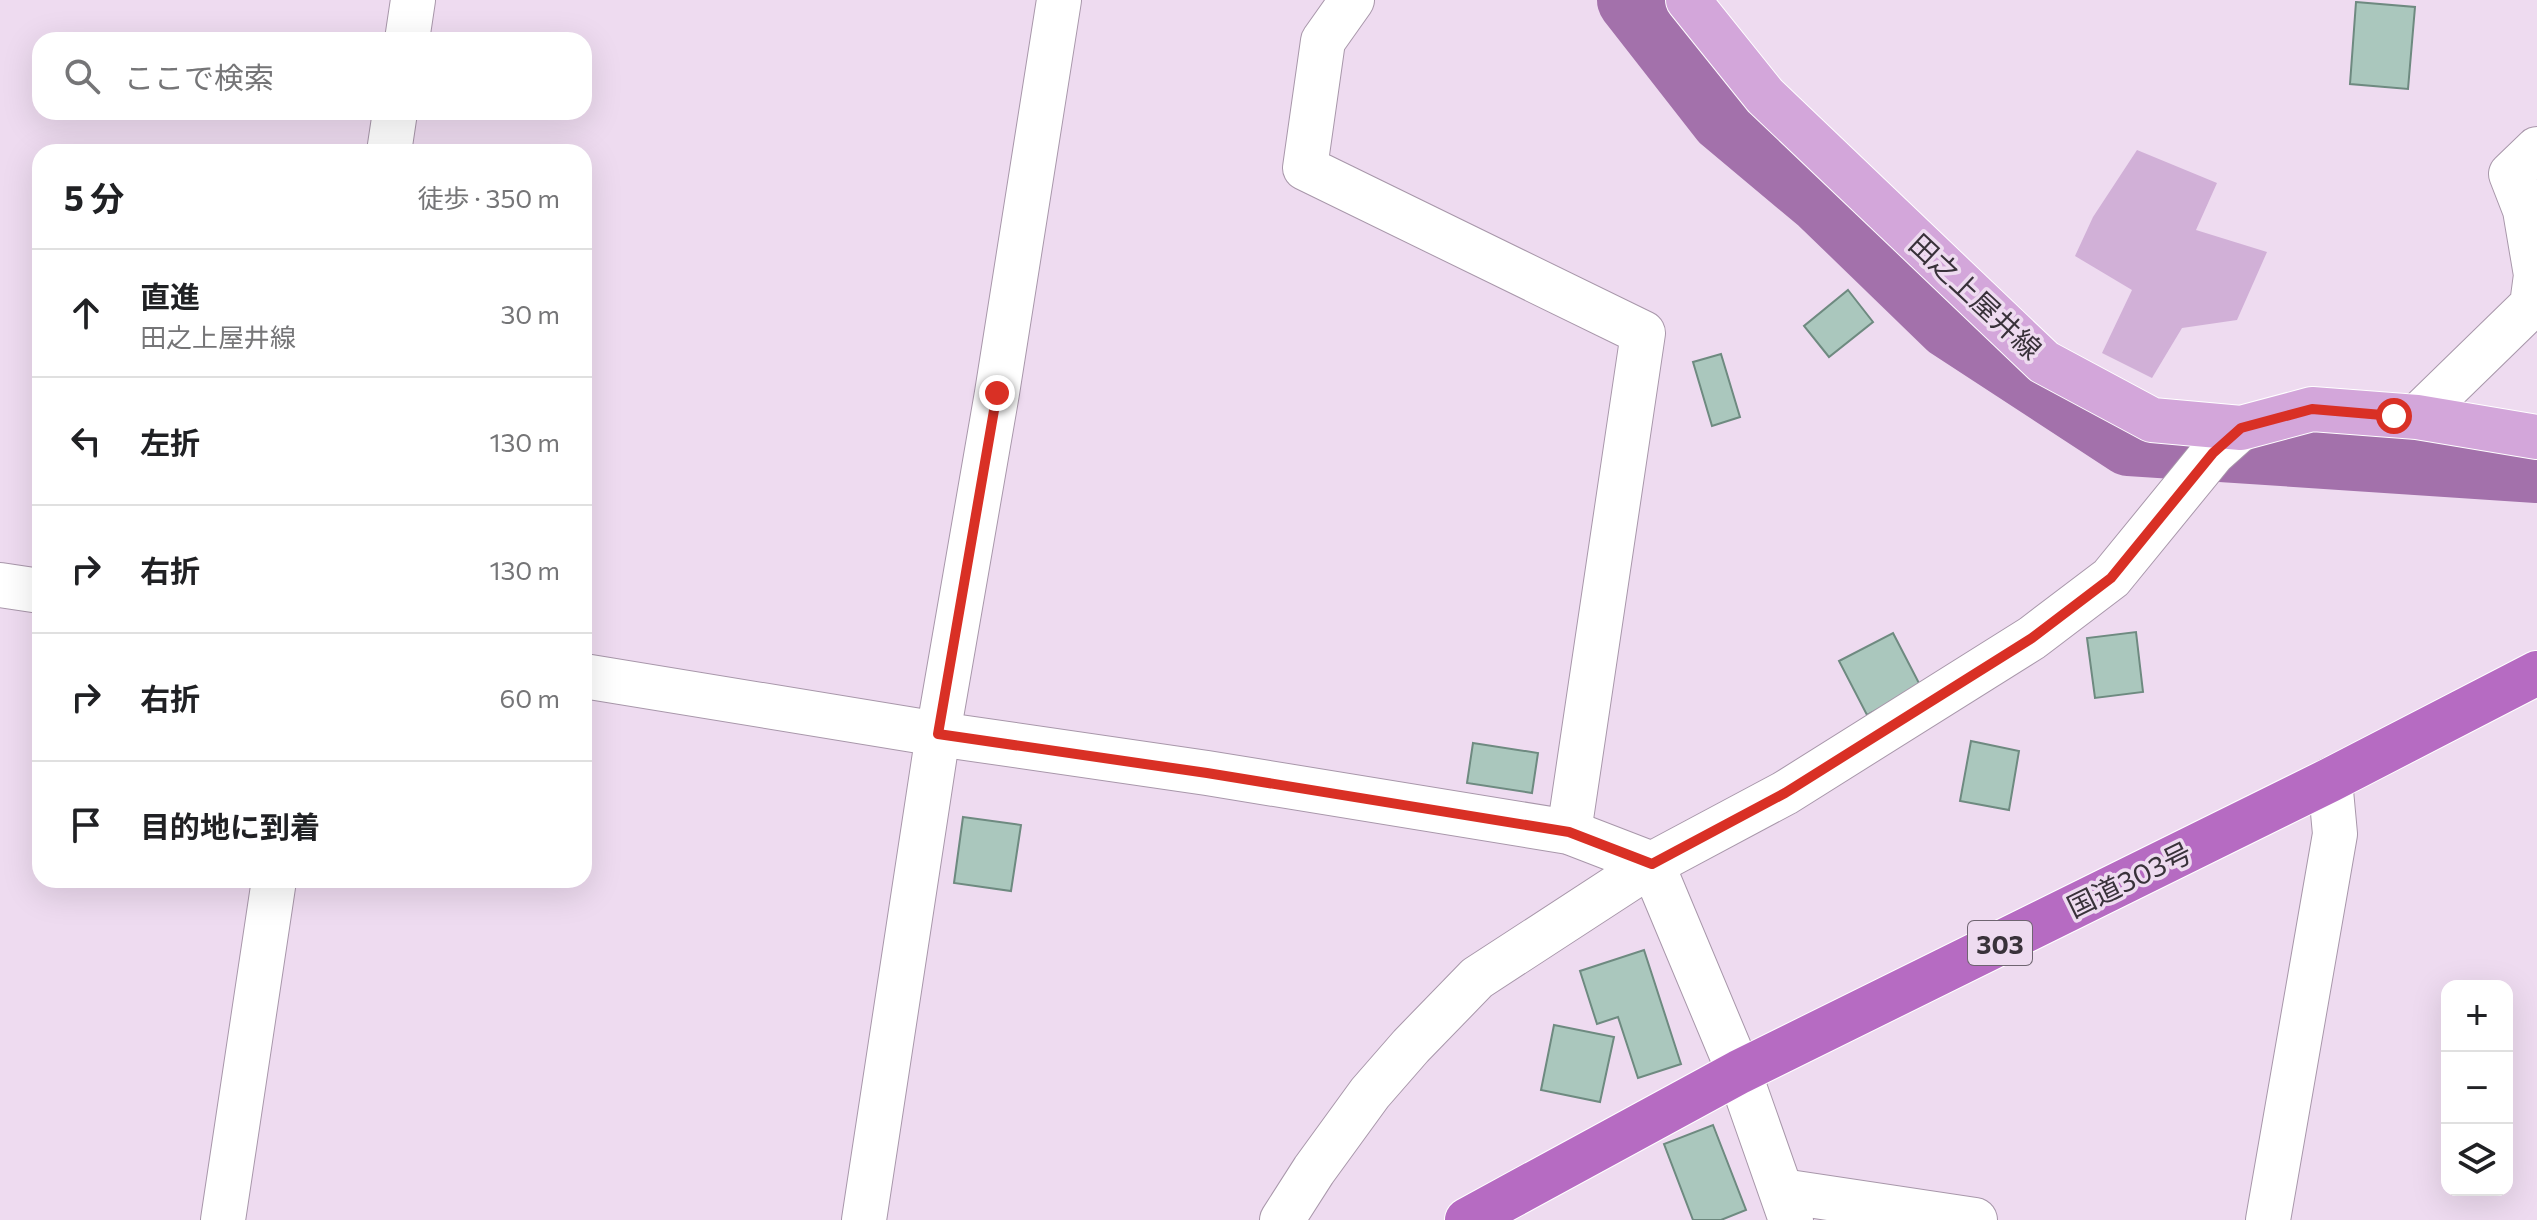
<!DOCTYPE html>
<html lang="ja">
<head>
<meta charset="utf-8">
<style>
  :root { --surface:#fff; --page:#f2f2f2; --text:#202124; --muted:#757577; --line:#e0e0e0 }
  body { margin:0; font-family:Commissioner,"Noto Sans JP",sans-serif; background:var(--page); color:var(--text) }
  .controls { position:absolute; right:24px; bottom:24px; display:grid; overflow:hidden; border-radius:16px; box-shadow:0 8px 32px #0002 }
  .controls button { width:72px; height:72px; display:grid; place-items:center; padding:0; border:0; border-bottom:2px solid var(--line); background:var(--surface); color:var(--text); font:40px sans-serif }
  .stop { position:absolute; width:24px; height:24px; margin:-18px; border:6px solid #d93025; border-radius:50%; background:#fff }
  .stop.end { background:#d93025; border-color:#fff; box-shadow:0 2px 8px #0008 }
  .list { margin:0; padding:0; list-style:none }
  h2 { display:flex; justify-content:space-between; align-items:center; height:104px; margin:0; padding:0 32px; font-size:34px }
  h2 small { font-size:26px; font-weight:400; color:var(--muted) }
  .list li { display:grid; grid-template-columns:52px 1fr auto; gap:24px; align-items:center; box-sizing:border-box; height:128px; padding:0 32px; border-top:2px solid var(--line) }
  .list b { display:block; font-size:30px; white-space:nowrap }
  .list p { margin:0; font-size:26px; white-space:nowrap; color:var(--muted) }
  .list em { font-size:26px; font-style:normal; color:var(--muted) }
  .icon { flex:none; width:44px; height:44px; fill:none; stroke:currentColor; stroke-width:2; stroke-linecap:round; stroke-linejoin:round }
  .map { position:relative; flex:none; width:2537px; height:1220px; overflow:hidden }
  .search { position:absolute; background:var(--surface); box-shadow:0 8px 32px #0002; left:32px; top:32px; width:560px; height:88px; display:flex; align-items:center; gap:20px; box-sizing:border-box; padding:0 28px; border-radius:24px; color:var(--muted); font-size:30px }
  .panel { position:absolute; background:var(--surface); box-shadow:0 8px 32px #0002; left:32px; top:144px; width:560px; height:744px; border-radius:24px }
  .map>svg:first-child { display:block }
  .green { fill:#d1b0d7 }
  .lines { fill:none; stroke-linecap:round; stroke-linejoin:round }
  .river { stroke:#a371ab; stroke-width:68 }
  .building { fill:#aac7bd; stroke:#6e8a80; stroke-width:2 }
  .minor-casing { stroke:#a897aa; stroke-width:46 }
  .major-casing { stroke:#fff; stroke-width:46 }
  .highway-casing { stroke:#fff; stroke-width:46 }
  .minor { stroke:#fff; stroke-width:44 }
  .major { stroke:#d3a6da; stroke-width:44 }
  .highway { stroke:#b66bc2; stroke-width:44 }
  .route { stroke:#d93025; stroke-width:10 }
  .labels { text-anchor:middle; dominant-baseline:central; stroke-width:7; stroke-linejoin:round; paint-order:stroke }
  .shield { fill:#eedbf0; stroke:#6f6571; stroke-width:2 }
  .shield-label { font-size:26px; font-weight:bold; fill:#39323a }
  .street-label { font-size:28px; fill:#39323a; stroke:#eedbf0 }
</style>
</head>
<body>
<div class="map">
<svg width="2537" height="1220" viewBox="0 0 2537 1220">
  <rect width="100%" height="100%" fill="#eedbf0"/>
  <!-- green -->
  <path class="green" d="M2137 150 2217 183 2196 230 2267 252 2237 320 2182 328 2152 378 2102 353 2132 290 2075 256 2093 217Z"/>
  <g class="lines">
    <!-- river -->
    <path class="river" d="M1631 0 1724 119 1822 201 1950 325 2129 442 2537 469"/>
  </g>
  <!-- building -->
  <g class="building">
    <path d="M2356 2 2415 7 2408 89 2350 84Z"/>
    <path d="M1848 290 1873 322 1829 357 1804 326Z"/>
    <path d="M1721 354 1740 417 1712 426 1693 362Z"/>
    <path d="M2136 632 2143 692 2095 698 2087 638Z"/>
    <path d="M1893 633 1921 687 1867 715 1839 661Z"/>
    <path d="M1971 741 2019 751 2009 810 1960 801Z"/>
    <path d="M1473 743 1538 753 1532 793 1467 783Z"/>
    <path d="M963 817 1021 825 1011 891 954 883Z"/>
    <path d="M1644 950 1681 1064 1638 1078 1618 1017 1597 1024 1580 971Z"/>
    <path d="M1554 1025 1614 1037 1600 1102 1541 1090Z"/>
    <path d="M1713 1125 1746 1210 1721 1220H1693L1664 1144Z"/>
  </g>
  <g class="lines">
    <defs>
      <g id="minor">
        <path d="M1352 0 1323 41 1305 168 1643 333 1569 832"/>
        <path d="M407 40 413 0"/>
        <path d="M389 152 395 112"/>
        <path d="M2417 417 2532 305 2536 275 2525 210 2511 174 2537 149"/>
        <path d="M0 585 40 591"/>
        <path d="M584 676 938 734 1207 773 1569 832 1652 864 1739 1072 1791 1220"/>
        <path d="M1782 1191 1975 1220"/>
        <path d="M223 1220 274 880"/>
        <path d="M864 1220 938 734 997 393 1059 0"/>
        <path d="M1282 1220 1314 1170 1370 1093 1411 1046 1477 978 1652 864 1785 793 2032 638 2111 578 2213 453 2241 428"/>
        <path d="M2268 1220 2335 834 2330 780"/>
      </g>
      <path id="major" d="M1688 0 1765 96 2044 362 2152 420 2241 428 2312 409 2417 417 2537 437"/>
      <path id="highway" d="M1467 1220 1739 1072 2330 780 2537 673"/>
    </defs>
    <!-- minor casing -->
    <use href="#minor" class="minor-casing"/>
    <!-- major casing -->
    <use href="#major" class="major-casing"/>
    <!-- highway casing -->
    <use href="#highway" class="highway-casing"/>
    <!-- minor -->
    <use href="#minor" class="minor"/>
    <!-- major -->
    <use href="#major" class="major"/>
    <!-- highway -->
    <use href="#highway" class="highway"/>
  </g>
  <g class="lines">
    <!-- route -->
    <path class="route" d="M997 393 938 734 1207 773 1569 832 1652 864 1785 793 2032 638 2111 578 2213 453 2241 428 2312 409 2394 416"/>
  </g>
  <g class="labels">
    <!-- shield labels -->
    <rect class="shield" x="1968" y="921" width="64" height="44" rx="6"/>
    <g class="shield-label">
      <text x="2000" y="943">303</text>
    </g>
    <!-- street labels -->
    <g class="street-label">
      <text transform="translate(1976 296) rotate(43)">田之上屋井線</text>
      <text transform="translate(2129 879) rotate(-26)">国道303号</text>
    </g>
  </g>
</svg>
<div class="controls">
<button>+</button>
<button>−</button>
<button><svg class="icon" aria-label="layers" viewBox="0 0 24 24"><path d="M12 4l9 5-9 5-9-5zM3 14l9 5 9-5"/></svg></button>
</div>
<div class="stop" style="left:2394px;top:416px"></div>
<div class="stop end" style="left:997px;top:393px"></div>
<div class="search"><svg class="icon" aria-label="search" viewBox="0 0 24 24"><circle cx="10" cy="10" r="6"/><path d="M15 15l6 6"/></svg>ここで検索</div>
<section class="panel">
<h2>5 分<small>徒歩 · 350 m</small></h2>
<ul class="list">
<li><svg class="icon" aria-label="ahead" viewBox="0 0 24 24"><path d="M12 20V5M6 11l6-6 6 6"/></svg><div><b>直進</b><p>田之上屋井線</p></div><em>30 m</em></li>
<li><svg class="icon" aria-label="left" viewBox="0 0 24 24"><path d="M17 20v-9H6M10 6l-5 5 5 5"/></svg><div><b>左折</b></div><em>130 m</em></li>
<li><svg class="icon" aria-label="right" viewBox="0 0 24 24"><path d="M7 20v-9h11M14 6l5 5-5 5"/></svg><div><b>右折</b></div><em>130 m</em></li>
<li><svg class="icon" aria-label="right" viewBox="0 0 24 24"><path d="M7 20v-9h11M14 6l5 5-5 5"/></svg><div><b>右折</b></div><em>60 m</em></li>
<li><svg class="icon" aria-label="arrive" viewBox="0 0 24 24"><path d="M6 21V4h12l-3 4 3 4H6"/></svg><div><b>目的地に到着</b></div></li>
</ul>
</section>
</div>
</body>
</html>
